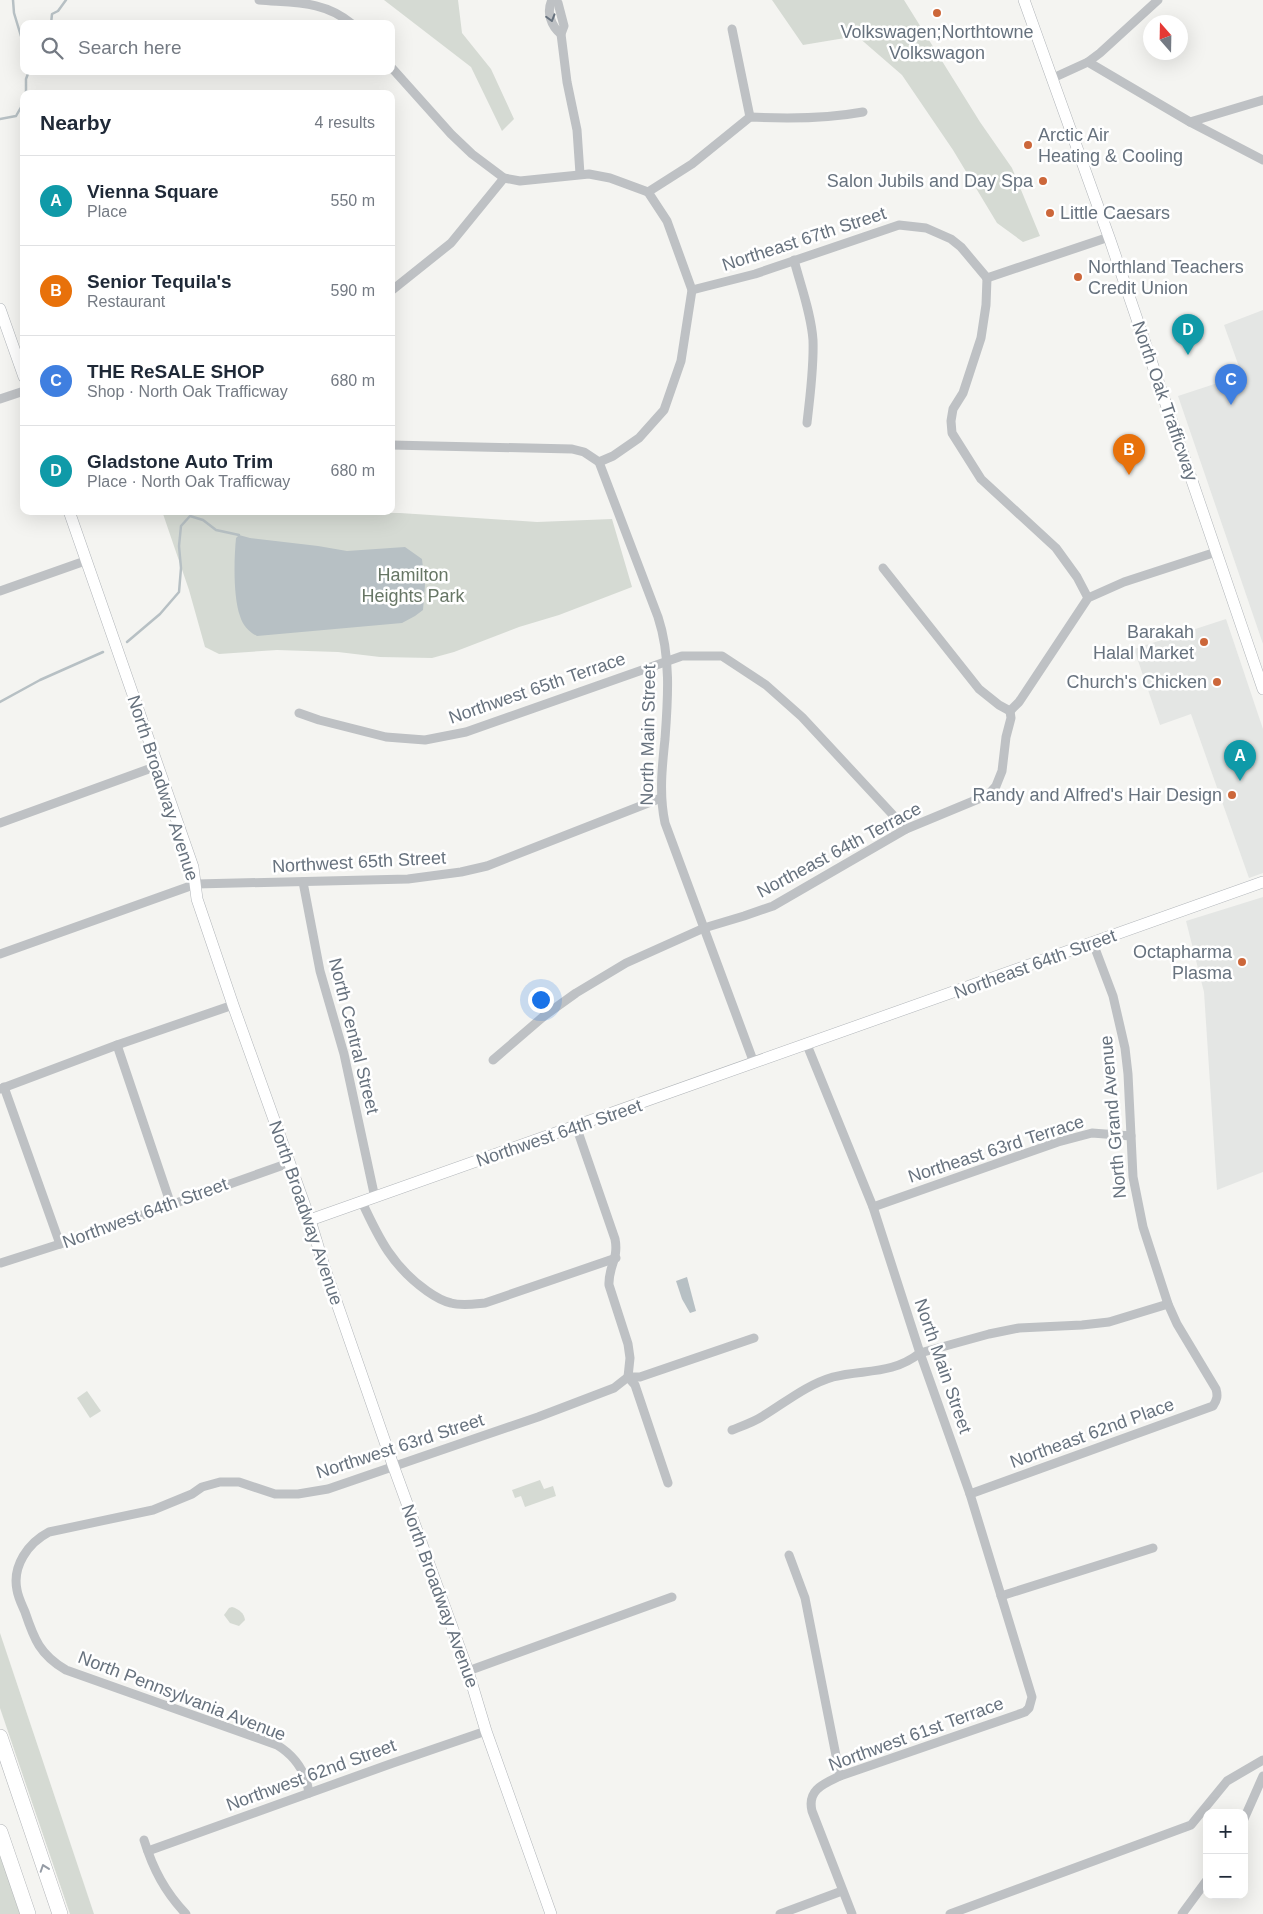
<!DOCTYPE html>
<html lang="en">
<head>
<meta charset="utf-8">
<style>
  :root { --surface:#fff; --page:#f2f2f3; --text:#1f2937; --muted:#747a83; --line:#e0e1e3; --accent:#cc673a }
  body { margin:0; font-family:Arial,sans-serif; background:var(--page); color:var(--text) }
  .controls { position:absolute; right:15px; bottom:15px; display:grid; overflow:hidden; border-radius:10px; box-shadow:0 5px 20px #0002 }
  .controls button { width:45px; height:45px; display:grid; place-items:center; padding:0; border:0; border-bottom:1px solid var(--line); background:var(--surface); color:var(--text); font:25px sans-serif }
  .compass { position:absolute; left:1143px; top:15px; width:45px; height:45px; border-radius:50%; background:var(--surface); box-shadow:0 5px 20px #0002; rotate:340deg }
  .you { position:absolute; left:540px; top:999px; width:18px; height:18px; margin:-12px; border:4px solid #fff; border-radius:50%; background:#1a73e8; box-shadow:0 0 0 8px #1a73e833 }
  .badge { display:grid; place-items:center; width:32px; height:32px; border-radius:50%; background:var(--accent); color:#fff; font-size:16px; font-weight:700 }
  .pin { position:absolute; translate:-50% -41px; filter:drop-shadow(0 1px 2px #0008) }
  .pin::after { content:''; position:absolute; top:26px; width:18px; height:15px; background:inherit; clip-path:polygon(0 0,100% 0,50% 100%) }
  .list { margin:0; padding:0; list-style:none }
  h2 { display:flex; justify-content:space-between; align-items:center; height:65px; margin:0; padding:0 20px; font-size:21px }
  h2 small { font-size:16px; font-weight:400; color:var(--muted) }
  .list li { display:grid; grid-template-columns:32px 1fr auto; gap:15px; align-items:center; box-sizing:border-box; height:90px; padding:0 20px; border-top:1px solid var(--line) }
  .list b { display:block; font-size:19px; white-space:nowrap }
  .list p { margin:0; font-size:16px; white-space:nowrap; color:var(--muted) }
  .list em { font-size:16px; font-style:normal; color:var(--muted) }
  .icon { flex:none; width:28px; height:28px; fill:none; stroke:currentColor; stroke-width:2; stroke-linecap:round; stroke-linejoin:round }
  .map { position:relative; flex:none; width:1263px; height:1914px; overflow:hidden }
  .search { position:absolute; background:var(--surface); box-shadow:0 5px 20px #0002; left:20px; top:20px; width:375px; height:55px; display:flex; align-items:center; gap:12px; box-sizing:border-box; padding:0 18px; border-radius:10px; color:var(--muted); font-size:19px }
  .panel { position:absolute; background:var(--surface); box-shadow:0 5px 20px #0002; left:20px; top:90px; width:375px; height:425px; border-radius:10px }
  .map>svg:first-child { display:block }
  .built { fill:#e4e6e4 }
  .green { fill:#d5dad3 }
  .water { fill:#b7c0c4 }
  .lines { fill:none; stroke-linecap:round; stroke-linejoin:round }
  .stream { stroke:#b7c0c4; stroke-width:2.5 }
  .secondary-casing { stroke:#b1b5b9; stroke-width:12 }
  .highway-casing { stroke:#b1b4b7; stroke-width:16 }
  .street { stroke:#bec1c4; stroke-width:9 }
  .secondary { stroke:#fff; stroke-width:11 }
  .highway { stroke:#fff; stroke-width:15 }
  .oneway { stroke:#67727e }
  .oneway2 { stroke:#959ca5 }
  .poi-dot { fill:#cc673a; stroke:#fff; stroke-width:2 }
  .labels { text-anchor:middle; dominant-baseline:central; stroke-width:5; stroke-linejoin:round; paint-order:stroke }
  .poi-label { font-size:18px; fill:#67727e; stroke:#fff; text-anchor:end }
  .street-label { font-size:18px; fill:#67727e; stroke:#fff }
  .park-label { font-size:18px; fill:#677665; stroke:#fff }
</style>
</head>
<body>
<div class="map">
<svg width="1263" height="1914" viewBox="0 0 1263 1914">
  <rect width="100%" height="100%" fill="#f4f4f1"/>
  <!-- built -->
  <g class="built">
    <path d="M1263 310V644L1178 396 1242 375 1224 325Z"/>
    <path d="M1226 619 1263 729V873L1249 878 1191 714 1160 725 1134 649Z"/>
    <path d="M1263 897V1172L1217 1190 1204 992 1186 921Z"/>
  </g>
  <!-- green -->
  <g class="green">
    <path d="M384 0H458L462 33 491 69 514 119 502 131 471 67Z"/>
    <path d="M772 0H904L980 122 1012 168 1040 236 1023 242 997 223 953 150 902 75 857 36 803 45Z"/>
    <path d="M162 511 400 513 537 522 612 519 632 587 559 615 519 627 454 652 432 658 380 657 338 652 277 650 219 654 205 647 189 590Z"/>
    <path d="M87 1391 101 1411 90 1418 77 1398Z"/>
    <path d="M540 1480 544 1489 553 1486 556 1496 525 1507 521 1496 515 1498 512 1490Z"/>
    <path d="M232 1607C239 1609 244 1613 245 1620L239 1626 230 1623 224 1615 229 1608Z"/>
    <path d="M0 1633 94 1914H70L0 1708Z"/>
    <path d="M0 1855 20 1914H0Z"/>
  </g>
  <!-- water -->
  <g class="water">
    <path d="M239 535 250 538 318 546 347 551 405 547 422 559 425 585 423 610 415 616 402 623 257 636C249 632 243 626 240 616 233 596 234 559 236 538Z"/>
    <path d="M687 1277 696 1311 690 1313 682 1299 676 1281Z"/>
  </g>
  <g class="lines">
    <!-- stream -->
    <g class="stream">
      <path d="M13 0 14 13 24 46"/>
      <path d="M51 24 52 14 58 11 66 0"/>
      <path d="M26 94V79L29 71"/>
      <path d="M0 119 16 116 24 102"/>
      <path d="M127 642 160 614 179 592 181 568 179 546 181 526 190 516 203 520 216 530 239 535"/>
      <path d="M0 702 40 680 103 652"/>
    </g>
    <defs>
      <g id="secondary">
        <path d="M1024 0 1110 240 1263 689"/>
        <path d="M0 309 24 377"/>
        <path d="M69 511 193 867 197 899 233 1005 310 1220 324 1266 393 1465 468 1671 486 1731 551 1914"/>
        <path d="M310 1220 1263 882"/>
      </g>
      <g id="highway">
        <path d="M0 1737 60 1914"/>
        <path d="M0 1832 28 1914"/>
      </g>
    </defs>
    <!-- secondary casing -->
    <use href="#secondary" class="secondary-casing"/>
    <!-- highway casing -->
    <use href="#highway" class="highway-casing"/>
    <!-- street -->
    <g class="street">
      <path d="M259 0C293 3 324 0 352 24"/>
      <path d="M552 0C546 12 551 26 561 34"/>
      <path d="M554 0 558 3 564 26 561 34 567 82 577 130 580 174"/>
      <path d="M732 29 750 117"/>
      <path d="M1088 62 1190 122 1263 160"/>
      <path d="M391 67 451 134 472 154 504 178 520 181 589 174 610 178 648 192 692 164 750 117C788 119 825 119 863 112"/>
      <path d="M1053 78 1088 62 1100 53 1158 0"/>
      <path d="M1190 122 1263 100"/>
      <path d="M794 260C801 287 811 313 813 340 814 368 810 395 807 423"/>
      <path d="M987 278 986 305 981 338 963 393 953 409 951 421 952 433 981 479 1056 548 1077 577 1088 598"/>
      <path d="M987 278 1109 237"/>
      <path d="M692 290 755 274 899 225 926 228 951 239 961 247 987 278"/>
      <path d="M391 291 451 243 504 178"/>
      <path d="M0 399 24 391"/>
      <path d="M391 445 572 449 584 452 599 462 658 617C671 656 668 699 665 739 662 767 659 795 665 823L754 1063"/>
      <path d="M599 462 613 456 639 438 664 410 681 361 692 290 667 221 648 192"/>
      <path d="M883 568 979 689 999 705 1010 711"/>
      <path d="M0 591 85 561"/>
      <path d="M1010 711 1019 702 1088 598 1124 582 1216 552"/>
      <path d="M299 713 319 720 386 737 425 740 466 732 682 656H722L766 685 802 717 906 829"/>
      <path d="M0 823 157 766"/>
      <path d="M303 882 320 971 344 1054 375 1198"/>
      <path d="M0 954 196 884 408 879 461 872 487 866 661 798"/>
      <path d="M117 1045 171 1205"/>
      <path d="M807 1045 873 1207 920 1353 970 1494 1032 1697 1029 1708 1025 1712 840 1776C823 1784 807 1790 812 1811L852 1914"/>
      <path d="M493 1060 544 1016 576 993 626 963 704 928 744 916 773 906 906 829 988 795 996 786 1002 771 1006 737 1011 718 1010 711"/>
      <path d="M4 1087 60 1244"/>
      <path d="M0 1089 117 1045 233 1005"/>
      <path d="M576 1126 615 1239C619 1259 608 1267 609 1285L628 1344 630 1358 628 1377 635 1385 668 1483"/>
      <path d="M362 1202C379 1239 393 1267 427 1291 434 1296 442 1301 451 1303 462 1306 474 1304 485 1303L616 1258"/>
      <path d="M873 1207 1058 1142 1092 1133 1131 1136"/>
      <path d="M1 1263 60 1244 289 1163"/>
      <path d="M732 1430C742 1426 754 1422 763 1416 786 1402 806 1385 833 1377 864 1369 892 1375 920 1353L989 1334 1019 1328 1082 1325 1109 1322 1168 1304"/>
      <path d="M970 1494 1213 1406C1217 1400 1218 1396 1216 1389L1177 1324 1168 1304 1143 1227 1133 1177 1128 1074 1125 1048 1113 996 1093 943"/>
      <path d="M789 1555 805 1598 840 1776"/>
      <path d="M1001 1596 1153 1548"/>
      <path d="M468 1671 672 1597"/>
      <path d="M309 1793C306 1772 295 1756 277 1745L66 1670C40 1655 34 1639 25 1612 22 1605 18 1597 17 1590 12 1566 28 1543 49 1532L153 1510 192 1494 202 1487 220 1482H239L275 1494H298L328 1489 538 1417 614 1388 628 1377H640L754 1338"/>
      <path d="M1244 1819 1263 1776"/>
      <path d="M144 1840C153 1869 165 1892 186 1914"/>
      <path d="M148 1851 393 1763 486 1731"/>
      <path d="M780 1914 842 1891"/>
      <path d="M950 1914 1191 1825 1227 1781 1263 1760"/>
      <path d="M1182 1914 1207 1880"/>
    </g>
    <!-- secondary -->
    <use href="#secondary" class="secondary"/>
    <!-- highway -->
    <use href="#highway" class="highway"/>
  </g>
  <!-- one-way arrows -->
  <defs><path id="oneway-chevron" d="M-2-3.5L2.5 0L-2 3.5" fill="none" stroke-width="1.6" stroke-linecap="round" stroke-linejoin="round" transform="scale(1.25)"/></defs>
  <use class="oneway" href="#oneway-chevron" transform="translate(551 18) rotate(74)"/>
  <use class="oneway2" href="#oneway-chevron" transform="translate(44 1868) rotate(-109)"/>
  <!-- markers -->
  <g class="poi-dot">
    <circle cx="937" cy="13" r="5"/>
    <circle cx="1028" cy="145" r="5"/>
    <circle cx="1043" cy="181" r="5"/>
    <circle cx="1050" cy="213" r="5"/>
    <circle cx="1078" cy="277" r="5"/>
    <circle cx="1204" cy="642" r="5"/>
    <circle cx="1217" cy="682" r="5"/>
    <circle cx="1232" cy="795" r="5"/>
    <circle cx="1242" cy="962" r="5"/>
  </g>
  <g class="labels">
    <!-- poi labels -->
    <g class="poi-label">
      <text x="937" y="32" text-anchor="middle">Volkswagen;Northtowne<tspan x="937" dy="21">Volkswagon</tspan></text>
      <text x="1038" y="135" text-anchor="start">Arctic Air<tspan x="1038" dy="21">Heating &amp; Cooling</tspan></text>
      <text x="1033" y="181">Salon Jubils and Day Spa</text>
      <text x="1060" y="213" text-anchor="start">Little Caesars</text>
      <text x="1088" y="267" text-anchor="start">Northland Teachers<tspan x="1088" dy="21">Credit Union</tspan></text>
      <text x="1194" y="632">Barakah<tspan x="1194" dy="21">Halal Market</tspan></text>
      <text x="1207" y="682">Church's Chicken</text>
      <text x="1222" y="795">Randy and Alfred's Hair Design</text>
      <text x="1232" y="952">Octapharma<tspan x="1232" dy="21">Plasma</tspan></text>
    </g>
    <!-- street labels -->
    <g class="street-label">
      <text transform="translate(804 239) rotate(-18)">Northeast 67th Street</text>
      <text transform="translate(1165 401) rotate(71)">North Oak Trafficway</text>
      <text transform="translate(537 688) rotate(-19)">Northwest 65th Terrace</text>
      <text transform="translate(648 735) rotate(-89)">North Main Street</text>
      <text transform="translate(163 788) rotate(72)">North Broadway Avenue</text>
      <text transform="translate(839 850) rotate(-28)">Northeast 64th Terrace</text>
      <text transform="translate(359 862) rotate(-3)">Northwest 65th Street</text>
      <text transform="translate(1035 964) rotate(-20)">Northeast 64th Street</text>
      <text transform="translate(354 1036) rotate(76)">North Central Street</text>
      <text transform="translate(1113 1117) rotate(-95)">North Grand Avenue</text>
      <text transform="translate(559 1133) rotate(-19)">Northwest 64th Street</text>
      <text transform="translate(996 1149) rotate(-18)">Northeast 63rd Terrace</text>
      <text transform="translate(145 1213) rotate(-20)">Northwest 64th Street</text>
      <text transform="translate(306 1213) rotate(71)">North Broadway Avenue</text>
      <text transform="translate(943 1366) rotate(71)">North Main Street</text>
      <text transform="translate(1092 1433) rotate(-20)">Northeast 62nd Place</text>
      <text transform="translate(400 1446) rotate(-18)">Northwest 63rd Street</text>
      <text transform="translate(440 1596) rotate(70)">North Broadway Avenue</text>
      <text transform="translate(182 1696) rotate(21)">North Pennsylvania Avenue</text>
      <text transform="translate(916 1734) rotate(-20)">Northwest 61st Terrace</text>
      <text transform="translate(311 1775) rotate(-20)">Northwest 62nd Street</text>
    </g>
    <!-- park labels -->
    <g class="park-label">
      <text x="413" y="575">Hamilton<tspan x="413" dy="21">Heights Park</tspan></text>
    </g>
  </g>
</svg>
<div class="controls">
<button>+</button>
<button>−</button>
</div>
<svg class="compass" viewBox="-18 -18 36 36"><path d="M0-13l5 13h-10z" fill="#e53935"/><path d="M0 13l5-13h-10z" fill="#747a83"/></svg>
<div class="you"></div>
<div class="pin badge" style="left:1240px;top:781px;background:#0f9aa8">A</div>
<div class="pin badge" style="left:1129px;top:475px;background:#e8710a">B</div>
<div class="pin badge" style="left:1231px;top:405px;background:#3f7fe0">C</div>
<div class="pin badge" style="left:1188px;top:355px;background:#0f9aa8">D</div>
<div class="search"><svg class="icon" aria-label="search" viewBox="0 0 24 24"><circle cx="10" cy="10" r="6"/><path d="M15 15l6 6"/></svg>Search here</div>
<section class="panel">
<h2>Nearby<small>4 results</small></h2>
<ul class="list">
<li><span class="badge" style="background:#0f9aa8">A</span><div><b>Vienna Square</b><p>Place</p></div><em>550 m</em></li>
<li><span class="badge" style="background:#e8710a">B</span><div><b>Senior Tequila's</b><p>Restaurant</p></div><em>590 m</em></li>
<li><span class="badge" style="background:#3f7fe0">C</span><div><b>THE ReSALE SHOP</b><p>Shop · North Oak Trafficway</p></div><em>680 m</em></li>
<li><span class="badge" style="background:#0f9aa8">D</span><div><b>Gladstone Auto Trim</b><p>Place · North Oak Trafficway</p></div><em>680 m</em></li>
</ul>
</section>
</div>
</body>
</html>
